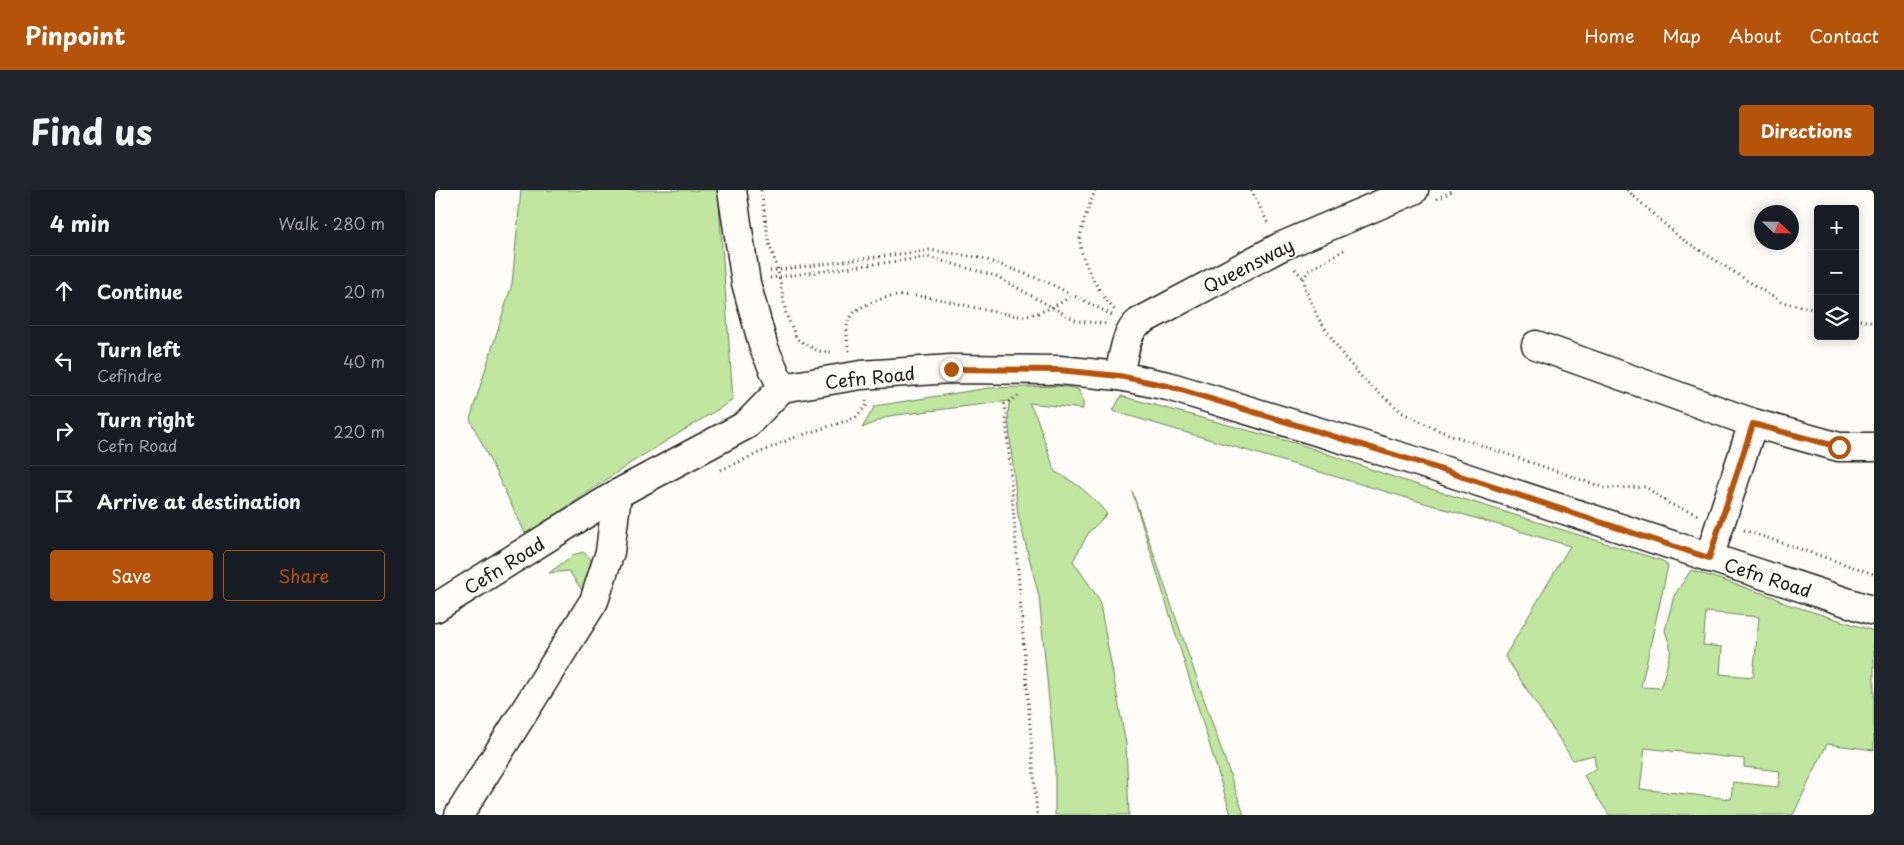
<!DOCTYPE html>
<html lang="en">
<head>
<meta charset="utf-8">
<style>
  :root { --surface:#171b24; --page:#20242c; --text:#f1f3f6; --muted:#9ea1a6; --line:#363941; --accent:#b45309 }
  body { margin:0; font-family:"Playpen Sans",sans-serif; background:var(--page); color:var(--text) }
  .controls { position:absolute; right:15px; top:15px; display:grid; overflow:hidden; border-radius:5px; box-shadow:0 2px 12px #0003 }
  .controls button { width:45px; height:45px; display:grid; place-items:center; padding:0; border:0; border-bottom:1px solid var(--line); background:var(--surface); color:var(--text); font:25px sans-serif }
  .compass { position:absolute; left:1319px; top:15px; width:45px; height:45px; border-radius:50%; background:var(--surface); box-shadow:0 2px 12px #0003; rotate:112deg }
  .stop { position:absolute; width:15px; height:15px; margin:-11px; border:4px solid #b45309; border-radius:50%; background:#fff }
  .stop.end { background:#b45309; border-color:#fff; box-shadow:0 1px 5px #0008 }
  .list { margin:0; padding:0; list-style:none }
  h2 { display:flex; justify-content:space-between; align-items:center; height:65px; margin:0; padding:0 20px; font-size:21px }
  h2 small { font-size:16px; font-weight:400; color:var(--muted) }
  .list li { display:grid; grid-template-columns:32px 1fr auto; gap:15px; align-items:center; box-sizing:border-box; height:70px; padding:0 20px; border-top:1px solid var(--line) }
  .list b { display:block; font-size:19px; white-space:nowrap }
  .list p { margin:0; font-size:16px; white-space:nowrap; color:var(--muted) }
  .list em { font-size:16px; font-style:normal; color:var(--muted) }
  .actions { display:flex; gap:10px; padding:15px 20px }
  .actions a { flex:1; padding:11px 0; border:1px solid var(--accent); border-radius:5px; text-align:center; font-size:18px; color:var(--accent) }
  .actions .main { background:var(--accent); color:#fff }
  .icon { flex:none; width:28px; height:28px; fill:none; stroke:currentColor; stroke-width:2; stroke-linecap:round; stroke-linejoin:round }
  .map { position:relative; flex:none; width:1439px; height:625px; overflow:hidden; border-radius:5px }
  header { display:flex; align-items:center; gap:30px; box-sizing:border-box; height:70px; padding:0 25px; background:var(--accent); color:#fff }
  header strong { font-size:24px }
  nav { display:flex; gap:28px; margin-inline-start:auto; font-size:18px }
  .intro { display:flex; align-items:center; justify-content:space-between; box-sizing:border-box; height:120px; padding:0 30px }
  h1 { margin:0; font-size:35px }
  .button { padding:12px 22px; border-radius:5px; background:var(--accent); color:#fff; font-size:18px; font-weight:700 }
  main { display:flex; gap:30px; padding:0 30px }
  aside { flex:1; background:var(--surface); border-radius:5px; box-shadow:0 2px 12px #0003 }
  .map>svg:first-child { display:block }
  .green { fill:#c0e6a0; stroke:#6e815e; fill-rule:evenodd }
  .lines { fill:none; stroke-linecap:round; stroke-linejoin:round }
  .minor-casing { stroke:#1c1c1c; stroke-width:31 }
  .path { stroke:#1c1c1c; stroke-width:3; stroke-dasharray:1 4; stroke-linecap:butt }
  .minor { stroke:#fdfcf7; stroke-width:28 }
  .route { stroke:#b45309; stroke-width:6 }
  .labels { text-anchor:middle; dominant-baseline:central; stroke-width:4; stroke-linejoin:round; paint-order:stroke }
  .street-label { font-size:18px; fill:#1c1c1c; stroke:#fdfcf7 }
</style>
</head>
<body>
<header>
<strong>Pinpoint</strong>
<nav><a>Home</a><a>Map</a><a>About</a><a>Contact</a></nav>
</header>
<div class="intro"><h1>Find us</h1><a class="button">Directions</a></div>
<main>
<aside>
<h2>4 min<small>Walk · 280 m</small></h2>
<ul class="list">
<li><svg class="icon" aria-label="ahead" viewBox="0 0 24 24"><path d="M12 20V5M6 11l6-6 6 6"/></svg><div><b>Continue</b></div><em>20 m</em></li>
<li><svg class="icon" aria-label="left" viewBox="0 0 24 24"><path d="M17 20v-9H6M10 6l-5 5 5 5"/></svg><div><b>Turn left</b><p>Cefindre</p></div><em>40 m</em></li>
<li><svg class="icon" aria-label="right" viewBox="0 0 24 24"><path d="M7 20v-9h11M14 6l5 5-5 5"/></svg><div><b>Turn right</b><p>Cefn Road</p></div><em>220 m</em></li>
<li><svg class="icon" aria-label="arrive" viewBox="0 0 24 24"><path d="M6 21V4h12l-3 4 3 4H6"/></svg><div><b>Arrive at destination</b></div></li>
</ul>
<div class="actions"><a class="main">Save</a><a>Share</a></div>
</aside>
<div class="map">
<svg width="1439" height="625" viewBox="0 0 1439 625">
  <rect width="100%" height="100%" fill="#fdfcf7"/>
  <filter id="ink" filterUnits="userSpaceOnUse"><feTurbulence type="fractalNoise" baseFrequency=".02" numOctaves="2"/><feDisplacementMap in="SourceGraphic" scale="10" xChannelSelector="R" yChannelSelector="G"/><feConvolveMatrix kernelMatrix="1 2 1 2 8 2 1 2 1" color-interpolation-filters="sRGB"/></filter>
  <g filter="url(#ink)">
    <!-- green -->
    <g class="green">
      <path d="M86 0H283L298 210 197 272 91 345 35 229 77 94Z"/>
      <path d="M624 196 643 199 648 210V219L594 213 602 228 620 282C644 294 655 304 672 324L654 342 638 371 664 409 691 554 694 625H620V573L604 406 583 325 573 228 574 211 454 226 427 238 440 216 553 198Z"/>
      <path d="M686 206 867 255 967 290 1228 371 1233 376 1206 497 1226 498 1236 460 1230 440 1239 406 1256 380 1339 407 1349 413 1439 441V560L1392 554 1358 625H1174L1149 586 1161 578 1159 565 1138 570 1070 466 1135 356 678 221ZM1271 422 1324 427 1318 487 1285 484 1287 457 1268 455ZM1210 558 1309 569V577L1345 581 1343 597 1298 592 1296 609 1205 599Z"/>
      <path d="M697 301 809 625H796Z"/>
      <path d="M148 362 155 368 160 379 152 408 134 381 114 383 138 365Z"/>
    </g>
    <g class="lines">
      <defs>
        <g id="minor">
          <path d="M297 0 311 93 329 158 347 198"/>
          <path d="M1101 155 1318 233 1404 257H1439"/>
          <path d="M684 186C688 169 690 142 704 132L845 57 979 0"/>
          <path d="M1274 368 1318 233"/>
          <path d="M0 418 182 304 311 235 347 198 426 185 516 179 624 180 684 186 733 196 983 272 1439 421"/>
          <path d="M24 625 159 411 175 362 182 304"/>
        </g>
      </defs>
      <!-- minor casing -->
      <use href="#minor" class="minor-casing"/>
      <!-- path -->
      <g class="path">
        <path d="M326 0 334 53 343 80 351 124 362 149 383 161 396 162"/>
        <path d="M660 0C655 15 647 32 645 48 643 67 666 107 680 120"/>
        <path d="M816 0 834 35"/>
        <path d="M1192 0 1244 47 1346 112 1383 120"/>
        <path d="M1002 9 1019 0"/>
        <path d="M909 60 873 81 869 89 870 98 883 128 910 168 931 192 968 223 1005 241 1170 298 1211 297 1235 314 1263 325"/>
        <path d="M860 79 869 89"/>
        <path d="M335 81 495 60 547 68 612 92 677 125"/>
        <path d="M335 88 493 67 561 86 642 131 673 134"/>
        <path d="M1420 129 1439 133"/>
        <path d="M414 161C410 137 409 125 433 114 477 93 522 117 567 123 574 124 583 127 589 126 607 124 624 114 638 105"/>
        <path d="M583 206 570 214 602 625"/>
        <path d="M286 280 355 249 420 228 432 215 431 211"/>
        <path d="M1309 340 1439 384"/>
      </g>
      <!-- minor -->
      <use href="#minor" class="minor"/>
    </g>
  </g>
  <g class="lines" filter="url(#ink)">
    <!-- route -->
    <path class="route" d="M516 179 624 180 684 186 733 196 983 272 1274 368 1318 234 1404 257"/>
  </g>
  <g class="labels">
    <!-- street labels -->
    <g class="street-label">
      <text transform="translate(813 75) rotate(-27)">Queensway</text>
      <text transform="translate(435 187) rotate(-6)">Cefn Road</text>
      <text transform="translate(69 375) rotate(-32)">Cefn Road</text>
      <text transform="translate(1333 387) rotate(18)">Cefn Road</text>
    </g>
  </g>
</svg>
<div class="controls">
<button>+</button>
<button>−</button>
<button><svg class="icon" aria-label="layers" viewBox="0 0 24 24"><path d="M12 4l9 5-9 5-9-5zM3 14l9 5 9-5"/></svg></button>
</div>
<svg class="compass" viewBox="-18 -18 36 36"><path d="M0-13l5 13h-10z" fill="#e53935"/><path d="M0 13l5-13h-10z" fill="#9ea1a6"/></svg>
<div class="stop" style="left:1404px;top:257px"></div>
<div class="stop end" style="left:516px;top:179px"></div>
</div>
</main>
</body>
</html>
